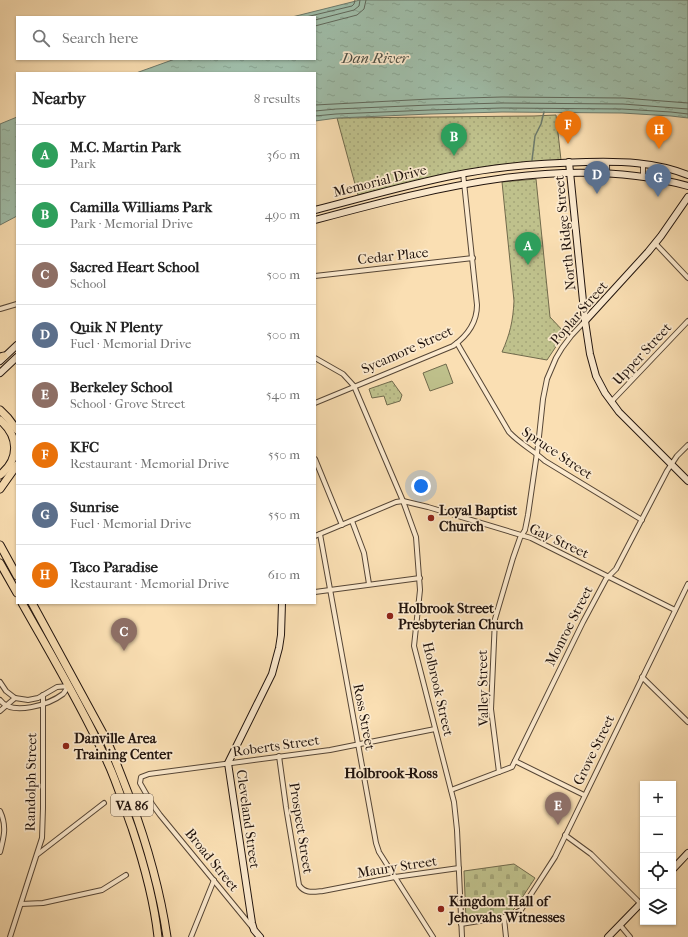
<!DOCTYPE html>
<html lang="en">
<head>
<meta charset="utf-8">
<style>
  :root { --surface:#fff; --page:#f6f6f6; --text:#222; --muted:#767676; --line:#e0e0e0; --accent:#8f2418 }
  body { margin:0; font-family:"IM FELL French Canon",serif; background:var(--page); color:var(--text) }
  .controls { position:absolute; right:12px; bottom:12px; display:grid; overflow:hidden; border-radius:0px; box-shadow:0 1px 3px #0004 }
  .controls button { width:36px; height:36px; display:grid; place-items:center; padding:0; border:0; border-bottom:1px solid var(--line); background:var(--surface); color:var(--text); font:20px sans-serif }
  .you { position:absolute; left:421px; top:486px; width:14px; height:14px; margin:-10px; border:3px solid #fff; border-radius:50%; background:#1a73e8; box-shadow:0 0 0 6px #1a73e833 }
  .badge { display:grid; place-items:center; width:26px; height:26px; border-radius:50%; background:var(--accent); color:#fff; font-size:13px; font-weight:700 }
  .pin { position:absolute; translate:-50% -33px; filter:drop-shadow(0 1px 2px #0008) }
  .pin::after { content:''; position:absolute; top:21px; width:14px; height:12px; background:inherit; clip-path:polygon(0 0,100% 0,50% 100%) }
  .list { margin:0; padding:0; list-style:none }
  h2 { display:flex; justify-content:space-between; align-items:center; height:52px; margin:0; padding:0 16px; font-size:17px }
  h2 small { font-size:13px; font-weight:400; color:var(--muted) }
  .list li { display:grid; grid-template-columns:26px 1fr auto; gap:12px; align-items:center; box-sizing:border-box; height:60px; padding:0 16px; border-top:1px solid var(--line) }
  .list b { display:block; font-size:15px; white-space:nowrap }
  .list p { margin:0; font-size:13px; white-space:nowrap; color:var(--muted) }
  .list em { font-size:13px; font-style:normal; color:var(--muted) }
  .icon { flex:none; width:22px; height:22px; fill:none; stroke:currentColor; stroke-width:2; stroke-linecap:round; stroke-linejoin:round }
  .map { position:relative; flex:none; width:688px; height:937px; overflow:hidden }
  .search { position:absolute; background:var(--surface); box-shadow:0 1px 3px #0004; left:16px; top:16px; width:300px; height:44px; display:flex; align-items:center; gap:10px; box-sizing:border-box; padding:0 14px; border-radius:0px; color:var(--muted); font-size:15px }
  .panel { position:absolute; background:var(--surface); box-shadow:0 1px 3px #0004; left:16px; top:72px; width:300px; height:532px; border-radius:0px }
  .map>svg:first-child { display:block }
  .grass { fill:url(#grass-dots); stroke:#706a4c }
  .cemetery { fill:url(#cemetery-stones); stroke:#706a4c }
  .pitch { fill:#bfc18c; stroke:#706a4c }
  .water { fill:url(#water-ripples); stroke:#6c796b }
  .lines { fill:none; stroke-linecap:round; stroke-linejoin:round }
  .shore { stroke:#60685b; stroke-width:1 }
  .stream { stroke:#6c796b; stroke-width:1.5 }
  .street-casing { stroke:#564636; stroke-width:6 }
  .secondary-casing { stroke:#20130d; stroke-width:8 }
  .primary-casing { stroke:#20130d; stroke-width:9 }
  .street { stroke:#fceace; stroke-width:4 }
  .secondary { stroke:#fceace; stroke-width:6 }
  .primary { stroke:#fadfb3; stroke-width:7 }
  .poi-dot { fill:#8f2418; stroke:#fceace; stroke-width:1.5 }
  .labels { text-anchor:middle; dominant-baseline:central; stroke-width:3.5; stroke-linejoin:round; paint-order:stroke }
  .shield { fill:#fceace; stroke:#625447; stroke-width:1 }
  .shield-label { font-size:13px; font-weight:bold; fill:#20130d }
  .street-label { font-size:14px; fill:#20130d; stroke:#fceace }
  .poi-label { font-size:14px; font-weight:bold; fill:#20130d; stroke:#fceace; text-anchor:start }
  .water-label { font-size:15px; font-style:italic; fill:#4c4e44; stroke:#fceace }
  .neighbourhood-label { font-size:15px; font-weight:bold; fill:#20130d; stroke:#fceace }
</style>
</head>
<body>
<div class="map">
<svg width="688" height="937" viewBox="0 0 688 937">
  <defs>
    <pattern id="grass-dots" width="8" height="8" patternUnits="userSpaceOnUse"><rect width="8" height="8" fill="#bfc18c"/><path d="M2 2h.1M6 6h.1" fill="none" stroke="#a4a578" stroke-width="1.8" stroke-linecap="round"/></pattern>
    <pattern id="cemetery-stones" width="16" height="16" patternUnits="userSpaceOnUse"><rect width="16" height="16" fill="#bfc18c"/><path d="M2 7V4a2 2 0 0 1 4 0v3zM10 15v-3a2 2 0 0 1 4 0v3z" fill="#a4a578"/></pattern>
    <pattern id="water-ripples" width="26" height="14" patternUnits="userSpaceOnUse"><rect width="26" height="14" fill="#9fbda9"/><path d="M2 4q2-2 4 0t4 0M15 11q2-2 4 0t4 0" fill="none" stroke="#89a290"/></pattern>
  </defs>
  <rect width="100%" height="100%" fill="#fadfb3"/>
  <filter id="stains"><feTurbulence type="fractalNoise" baseFrequency=".005" numOctaves="4"/><feColorMatrix values="0 0 0 0 .2 0 0 0 0 .09 0 0 0 0 .02 0 0 0 .5 -.17"/></filter>
  <radialGradient id="worn" r=".72"><stop offset=".6" stop-color="#630" stop-opacity="0"/><stop offset="1" stop-color="#630" stop-opacity=".3"/></radialGradient>
  <!-- grass -->
  <g class="grass">
    <path d="M556 115 561 160 496 165 461 171 358 195 337 118 534 116Z"/>
    <path d="M536 179 550 317 565 333 547 360 502 352C510 334 513 321 514 301L502 182Z"/>
    <path d="M392 381 402 395 400 401 387 405 384 396 372 398 369 389Z"/>
  </g>
  <!-- cemetery -->
  <path class="cemetery" d="M514 864 535 878 516 907 511 912 505 914 466 920 464 871Z"/>
  <!-- pitch -->
  <path class="pitch" d="M446 364 453 383 430 391 423 373Z"/>
  <!-- water -->
  <g class="water">
    <path d="M360 0H688V118L671 116 622 113 502 112 430 114 337 118 315 121V73H136L175 59H315V17H292Z"/>
    <path d="M17 117V216L0 225V124Z"/>
  </g>
  <g class="lines">
    <!-- shore -->
    <g class="shore">
      <path d="M306 17 352 6 354 4 355 0"/>
      <path d="M315 20 354 10 359 6 360 0"/>
      <path d="M315 26 357 15 364 9 366 0"/>
      <path d="M315 105 430 99 502 97 623 98 688 103"/>
      <path d="M315 111 336 109 430 105 502 103 623 104 688 109"/>
      <path d="M315 116 336 114 430 110 502 108 622 109 671 112 688 114"/>
    </g>
    <!-- stream -->
    <path class="stream" d="M532 160 535 136 541 124 544 112"/>
    <defs>
      <g id="street">
        <path d="M607 162V174"/>
        <path d="M643 176V164"/>
        <path d="M655 243 688 278"/>
        <path d="M315 276 473 258"/>
        <path d="M0 309 17 304"/>
        <path d="M457 343 509 432C520 444 533 450 545 461L642 520"/>
        <path d="M315 358 343 374 354 386 403 501 416 537 420 590 414 646 454 802 457 830 462 937"/>
        <path d="M611 402 688 321"/>
        <path d="M315 403 453 346C467 336 477 323 477 305L463 173"/>
        <path d="M315 459 342 525"/>
        <path d="M352 521 364 553 369 584"/>
        <path d="M320 534 376 843 379 852 433 937"/>
        <path d="M315 536 396 502 403 501 428 507 531 538 675 610"/>
        <path d="M315 592 420 578"/>
        <path d="M642 677 688 722"/>
        <path d="M0 682 6 691 15 698"/>
        <path d="M0 700C12 717 50 704 63 694 65 692 67 688 68 686L57 687 38 698 28 700 15 698"/>
        <path d="M0 711 15 698"/>
        <path d="M279 756 286 807 299 885C305 894 313 892 323 891L395 877 459 868"/>
        <path d="M515 761 584 795"/>
        <path d="M499 772 491 709 495 619 513 558 520 538 525 530 528 515 538 446 543 399 547 379 556 358 562 348 571 336 585 321"/>
        <path d="M451 790 512 767 583 622 606 579 616 569 667 471 677 456 688 445"/>
        <path d="M0 811C7 826 4 837 0 852"/>
        <path d="M565 835 591 854 640 903"/>
        <path d="M38 854 104 803"/>
        <path d="M21 904 43 903 102 890 126 875"/>
        <path d="M504 918 506 937"/>
        <path d="M461 924 510 916 521 910 526 902 555 857 688 584"/>
        <path d="M620 925 630 937"/>
        <path d="M252 927 160 815 152 804 140 783 141 777 149 774 330 750 435 729"/>
        <path d="M10 937 42 838 43 808V695"/>
        <path d="M191 937 214 880"/>
      </g>
      <g id="secondary">
        <path d="M569 162 585 321 590 354 596 376 605 393 619 412 688 481"/>
        <path d="M315 210C362 198 409 184 456 175 499 166 543 163 586 162 621 161 655 162 688 175"/>
        <path d="M315 220C435 188 564 153 688 186"/>
        <path d="M585 321 648 252 661 236 688 197"/>
        <path d="M0 361 17 345"/>
        <path d="M0 373 17 357"/>
        <path d="M673 869 688 853"/>
        <path d="M260 937 254 930 252 923 228 763 272 674 279 648 281 635 282 603"/>
        <path d="M608 937 643 901"/>
      </g>
      <g id="primary">
        <path d="M0 357 4 356"/>
        <path d="M0 410 8 418 17 430"/>
        <path d="M0 420C19 436 20 459 0 475"/>
        <path d="M0 489 17 465"/>
        <path d="M0 545 17 576"/>
        <path d="M0 563 17 593"/>
        <path d="M22 603C50 653 80 703 104 755 116 778 123 804 132 828 144 864 154 900 158 937"/>
        <path d="M32 603 106 739C115 758 122 778 130 798 147 844 160 889 167 937"/>
      </g>
    </defs>
    <!-- street casing -->
    <use href="#street" class="street-casing"/>
    <!-- secondary casing -->
    <use href="#secondary" class="secondary-casing"/>
    <!-- primary casing -->
    <use href="#primary" class="primary-casing"/>
    <!-- street -->
    <use href="#street" class="street"/>
    <!-- secondary -->
    <use href="#secondary" class="secondary"/>
    <!-- primary -->
    <use href="#primary" class="primary"/>
  </g>
  <!-- markers -->
  <g class="poi-dot">
    <circle cx="431" cy="518" r="4"/>
    <circle cx="390" cy="616" r="4"/>
    <circle cx="66" cy="746" r="4"/>
    <circle cx="441" cy="909" r="4"/>
  </g>
  <g class="labels">
    <!-- shield labels -->
    <rect class="shield" x="111" y="794" width="42" height="22" rx="3"/>
    <g class="shield-label">
      <text x="132" y="805">VA 86</text>
    </g>
    <!-- street labels -->
    <g class="street-label">
      <text transform="translate(380 181) rotate(-14)">Memorial Drive</text>
      <text transform="translate(565 233) rotate(-96)">North Ridge Street</text>
      <text transform="translate(393 256) rotate(-6)">Cedar Place</text>
      <text transform="translate(579 313) rotate(-49)">Poplar Street</text>
      <text transform="translate(407 350) rotate(-24)">Sycamore Street</text>
      <text transform="translate(642 354) rotate(-47)">Upper Street</text>
      <text transform="translate(557 453) rotate(34)">Spruce Street</text>
      <text transform="translate(559 541) rotate(25)">Gay Street</text>
      <text transform="translate(569 626) rotate(-63)">Monroe Street</text>
      <text transform="translate(483 688) rotate(-91)">Valley Street</text>
      <text transform="translate(438 689) rotate(77)">Holbrook Street</text>
      <text transform="translate(364 717) rotate(79)">Ross Street</text>
      <text transform="translate(276 746) rotate(-8)">Roberts Street</text>
      <text transform="translate(594 750) rotate(-64)">Grove Street</text>
      <text transform="translate(31 782) rotate(-89)">Randolph Street</text>
      <text transform="translate(248 819) rotate(82)">Cleveland Street</text>
      <text transform="translate(301 828) rotate(81)">Prospect Street</text>
      <text transform="translate(212 860) rotate(51)">Broad Street</text>
      <text transform="translate(397 867) rotate(-9)">Maury Street</text>
    </g>
    <!-- poi labels -->
    <g class="poi-label">
      <text x="439" y="510">Loyal Baptist<tspan x="439" dy="16">Church</tspan></text>
      <text x="398" y="608">Holbrook Street<tspan x="398" dy="16">Presbyterian Church</tspan></text>
      <text x="74" y="738">Danville Area<tspan x="74" dy="16">Training Center</tspan></text>
      <text x="449" y="901">Kingdom Hall of<tspan x="449" dy="16">Jehovahs Witnesses</tspan></text>
    </g>
    <!-- water labels -->
    <g class="water-label">
      <text x="375" y="58">Dan River</text>
    </g>
    <!-- neighbourhood labels -->
    <g class="neighbourhood-label">
      <text x="391" y="773">Holbrook-Ross</text>
    </g>
  </g>
  <rect width="100%" height="100%" filter="url(#stains)"/>
  <rect width="100%" height="100%" fill="url(#worn)"/>
</svg>
<div class="controls">
<button>+</button>
<button>−</button>
<button><svg class="icon" aria-label="locate" viewBox="0 0 24 24"><circle cx="12" cy="12" r="6"/><path d="M12 2v4M12 18v4M2 12h4M18 12h4"/></svg></button>
<button><svg class="icon" aria-label="layers" viewBox="0 0 24 24"><path d="M12 4l9 5-9 5-9-5zM3 14l9 5 9-5"/></svg></button>
</div>
<div class="you"></div>
<div class="pin badge" style="left:528px;top:265px;background:#2e9e5b">A</div>
<div class="pin badge" style="left:454px;top:156px;background:#2e9e5b">B</div>
<div class="pin badge" style="left:124px;top:651px;background:#8d6e63">C</div>
<div class="pin badge" style="left:597px;top:194px;background:#5c6f8a">D</div>
<div class="pin badge" style="left:558px;top:825px;background:#8d6e63">E</div>
<div class="pin badge" style="left:568px;top:144px;background:#e8710a">F</div>
<div class="pin badge" style="left:658px;top:197px;background:#5c6f8a">G</div>
<div class="pin badge" style="left:659px;top:149px;background:#e8710a">H</div>
<div class="search"><svg class="icon" aria-label="search" viewBox="0 0 24 24"><circle cx="10" cy="10" r="6"/><path d="M15 15l6 6"/></svg>Search here</div>
<section class="panel">
<h2>Nearby<small>8 results</small></h2>
<ul class="list">
<li><span class="badge" style="background:#2e9e5b">A</span><div><b>M.C. Martin Park</b><p>Park</p></div><em>360 m</em></li>
<li><span class="badge" style="background:#2e9e5b">B</span><div><b>Camilla Williams Park</b><p>Park · Memorial Drive</p></div><em>490 m</em></li>
<li><span class="badge" style="background:#8d6e63">C</span><div><b>Sacred Heart School</b><p>School</p></div><em>500 m</em></li>
<li><span class="badge" style="background:#5c6f8a">D</span><div><b>Quik N Plenty</b><p>Fuel · Memorial Drive</p></div><em>500 m</em></li>
<li><span class="badge" style="background:#8d6e63">E</span><div><b>Berkeley School</b><p>School · Grove Street</p></div><em>540 m</em></li>
<li><span class="badge" style="background:#e8710a">F</span><div><b>KFC</b><p>Restaurant · Memorial Drive</p></div><em>550 m</em></li>
<li><span class="badge" style="background:#5c6f8a">G</span><div><b>Sunrise</b><p>Fuel · Memorial Drive</p></div><em>550 m</em></li>
<li><span class="badge" style="background:#e8710a">H</span><div><b>Taco Paradise</b><p>Restaurant · Memorial Drive</p></div><em>610 m</em></li>
</ul>
</section>
</div>
</body>
</html>
